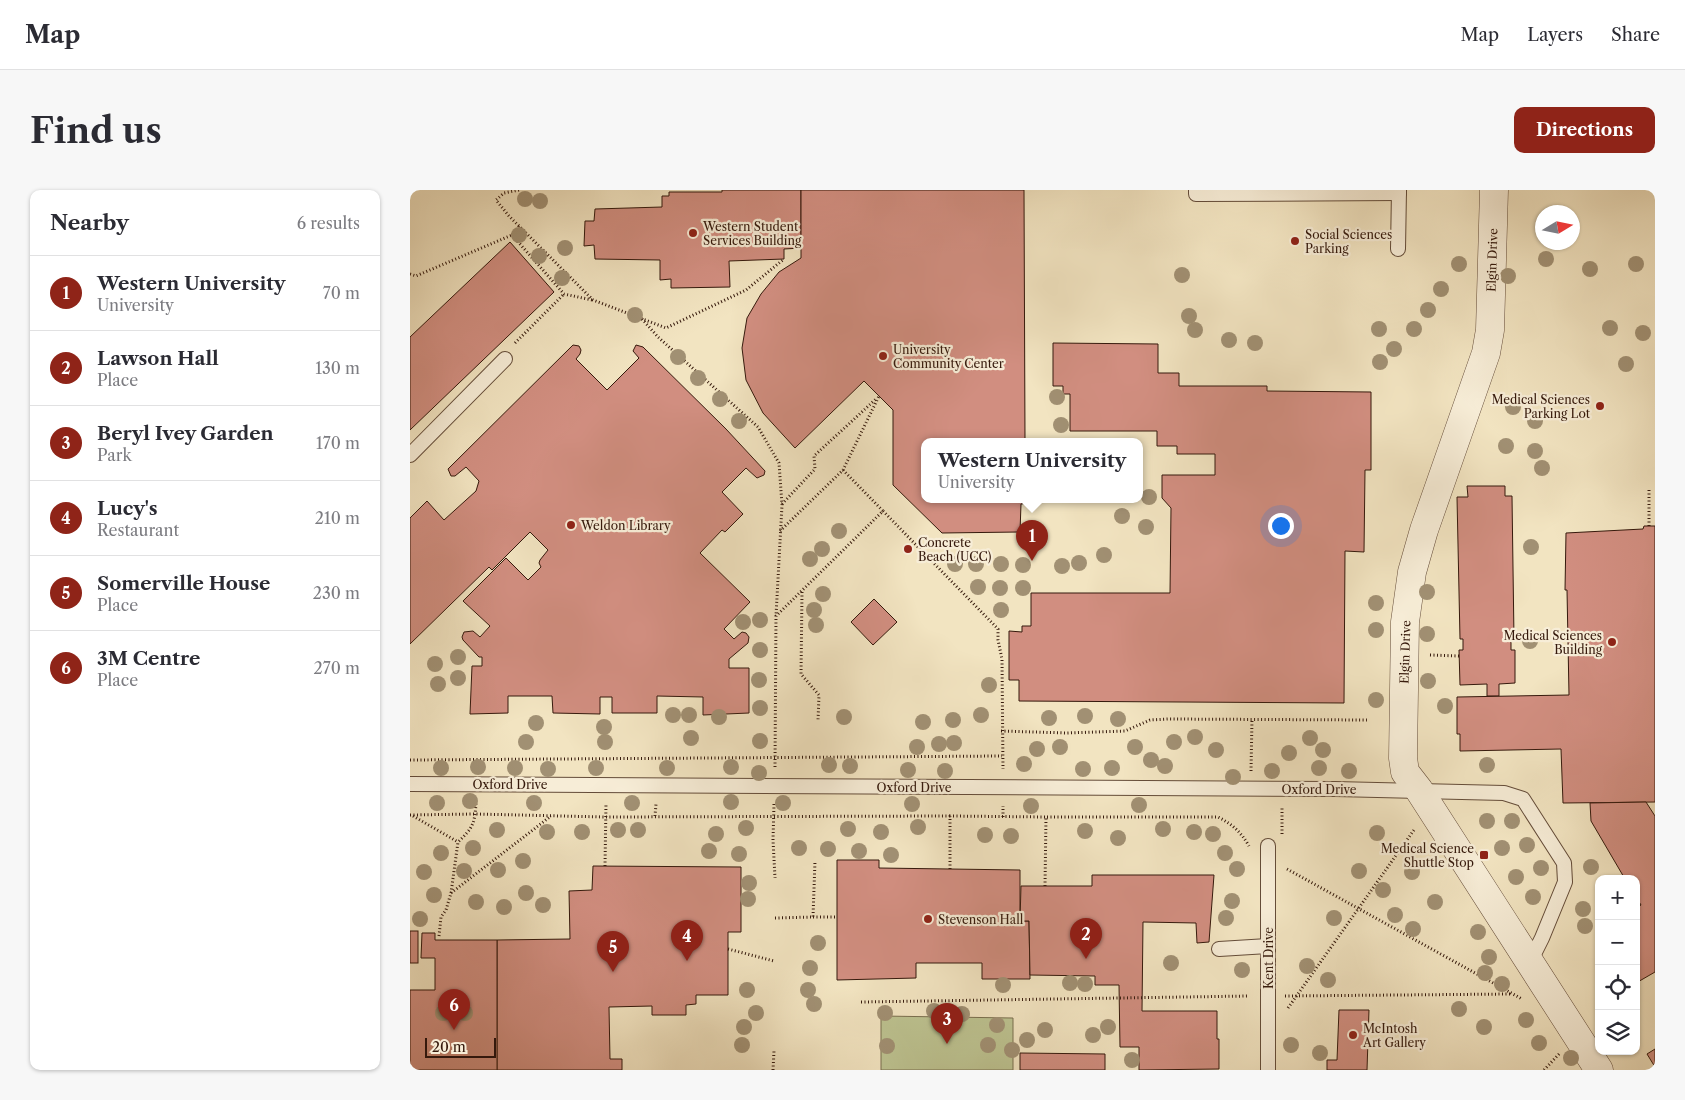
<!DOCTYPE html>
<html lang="en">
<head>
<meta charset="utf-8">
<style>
  :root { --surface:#fff; --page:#f7f7f7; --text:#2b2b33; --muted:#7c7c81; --line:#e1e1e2; --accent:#8f2418 }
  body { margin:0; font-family:"Libre Caslon Text",serif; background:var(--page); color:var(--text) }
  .controls { position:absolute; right:15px; bottom:15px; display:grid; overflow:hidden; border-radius:10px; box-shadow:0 1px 4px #0004 }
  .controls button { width:45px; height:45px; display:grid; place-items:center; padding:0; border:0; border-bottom:1px solid var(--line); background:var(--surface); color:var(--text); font:25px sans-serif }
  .compass { position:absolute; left:1125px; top:15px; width:45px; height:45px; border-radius:50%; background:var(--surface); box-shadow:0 1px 4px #0004; rotate:80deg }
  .scale { position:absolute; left:15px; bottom:12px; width:71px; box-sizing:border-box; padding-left:5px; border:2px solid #35190c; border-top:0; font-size:14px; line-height:18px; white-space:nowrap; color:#35190c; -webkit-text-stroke:4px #f7edd7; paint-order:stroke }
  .you { position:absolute; left:870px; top:335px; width:18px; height:18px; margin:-12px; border:4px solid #fff; border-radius:50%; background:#1a73e8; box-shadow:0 0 0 8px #1a73e833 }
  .badge { display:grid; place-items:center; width:32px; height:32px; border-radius:50%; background:var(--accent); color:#fff; font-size:16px; font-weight:700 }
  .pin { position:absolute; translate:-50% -41px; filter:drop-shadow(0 1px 2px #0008) }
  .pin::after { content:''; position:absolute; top:26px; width:18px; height:15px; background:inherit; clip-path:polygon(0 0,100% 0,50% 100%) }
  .popup { position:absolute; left:511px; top:248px; width:222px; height:65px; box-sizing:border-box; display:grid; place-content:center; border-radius:10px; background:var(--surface); filter:drop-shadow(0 1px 4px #0005); font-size:16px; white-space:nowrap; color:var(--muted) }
  .popup b { font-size:19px; color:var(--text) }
  .popup::after { content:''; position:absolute; left:50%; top:100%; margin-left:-10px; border:10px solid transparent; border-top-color:var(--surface) }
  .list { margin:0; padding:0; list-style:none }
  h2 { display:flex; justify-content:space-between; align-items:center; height:65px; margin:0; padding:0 20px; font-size:21px }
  h2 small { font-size:16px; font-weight:400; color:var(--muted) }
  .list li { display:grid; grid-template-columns:32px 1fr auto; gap:15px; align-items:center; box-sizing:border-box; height:75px; padding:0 20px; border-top:1px solid var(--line) }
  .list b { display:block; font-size:19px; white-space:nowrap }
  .list p { margin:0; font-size:16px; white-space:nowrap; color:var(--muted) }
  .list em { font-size:16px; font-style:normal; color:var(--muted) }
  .icon { flex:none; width:28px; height:28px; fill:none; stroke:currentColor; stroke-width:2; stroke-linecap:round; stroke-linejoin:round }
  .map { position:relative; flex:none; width:1245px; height:880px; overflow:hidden; border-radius:10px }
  header { display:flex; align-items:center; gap:30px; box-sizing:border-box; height:70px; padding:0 25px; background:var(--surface); border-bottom:1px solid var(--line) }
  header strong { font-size:24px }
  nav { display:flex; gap:28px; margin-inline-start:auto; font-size:18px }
  .intro { display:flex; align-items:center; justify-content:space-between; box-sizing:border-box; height:120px; padding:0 30px }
  h1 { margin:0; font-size:35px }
  .button { padding:12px 22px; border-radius:10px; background:var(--accent); color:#fff; font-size:18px; font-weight:700 }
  main { display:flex; gap:30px; padding:0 30px }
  aside { flex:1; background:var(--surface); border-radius:10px; box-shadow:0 1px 4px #0004 }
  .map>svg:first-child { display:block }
  .green { fill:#bdc391; stroke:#796e4e }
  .building { fill:#d18e80; stroke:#35190c }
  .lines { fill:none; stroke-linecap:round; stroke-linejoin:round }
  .service-casing { stroke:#644c39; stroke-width:16 }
  .minor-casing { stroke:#644c39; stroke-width:29 }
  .path { stroke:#35190c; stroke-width:3; stroke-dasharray:1 2.5; stroke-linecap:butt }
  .service { stroke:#f7edd7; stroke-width:14 }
  .minor { stroke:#f7edd7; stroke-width:28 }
  .tree { fill:#a19073 }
  .poi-dot { fill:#8f2418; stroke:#f7edd7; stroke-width:2 }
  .labels { text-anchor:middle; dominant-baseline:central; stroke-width:4.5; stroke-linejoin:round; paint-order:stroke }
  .poi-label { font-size:12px; fill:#35190c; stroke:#f7edd7; text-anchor:start }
  .street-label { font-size:12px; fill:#35190c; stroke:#f7edd7 }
</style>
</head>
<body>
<header>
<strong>Map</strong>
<nav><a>Map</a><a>Layers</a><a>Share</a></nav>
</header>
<div class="intro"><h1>Find us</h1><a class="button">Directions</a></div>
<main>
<aside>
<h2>Nearby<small>6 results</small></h2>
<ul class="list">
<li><span class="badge">1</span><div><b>Western University</b><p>University</p></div><em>70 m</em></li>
<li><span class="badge">2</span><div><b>Lawson Hall</b><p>Place</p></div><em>130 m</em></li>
<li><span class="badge">3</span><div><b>Beryl Ivey Garden</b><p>Park</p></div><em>170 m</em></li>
<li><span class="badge">4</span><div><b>Lucy's</b><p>Restaurant</p></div><em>210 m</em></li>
<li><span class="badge">5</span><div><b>Somerville House</b><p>Place</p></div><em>230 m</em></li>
<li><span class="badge">6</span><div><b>3M Centre</b><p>Place</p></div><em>270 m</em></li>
</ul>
</aside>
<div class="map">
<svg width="1245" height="880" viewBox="0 0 1245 880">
  <rect width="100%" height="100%" fill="#f2e4c1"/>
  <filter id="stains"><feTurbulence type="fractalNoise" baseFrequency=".004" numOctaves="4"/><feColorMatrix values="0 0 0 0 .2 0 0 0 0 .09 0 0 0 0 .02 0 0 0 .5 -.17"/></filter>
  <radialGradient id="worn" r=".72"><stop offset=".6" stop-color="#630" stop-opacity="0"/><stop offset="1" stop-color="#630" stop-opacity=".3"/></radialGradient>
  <!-- green -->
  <path class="green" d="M471 826 603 828V880H471Z"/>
  <!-- building -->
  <g class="building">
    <path d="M312 0H391V58L374 59V69L319 71 320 97 261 98V89L250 90V70L185 69 184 55 174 56 175 31H184L185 19 252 17V6H259V2H312Z"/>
    <path d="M391 0H614L615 252H514V310H619V313L611 314 610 342 532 343 483 295V220L454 191 385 258 353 223 336 190 332 158 337 128 351 104 369 82 391 68Z"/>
    <path d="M100 52 144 102 0 240V147Z"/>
    <path d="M643 153 748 154V183H769V196H857V201L961 202V280H955L954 362 935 361 934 513 609 511V490H599V441L612 442V436H621V403H760L761 318 752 308V285H805V264H767V256H747V241H660V204H653V196H643Z"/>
    <path d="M163 155 169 156 171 160 170 164 166 169 197 200 229 168 223 161 226 155 233 157 316 239 355 281 354 285 347 288 336 278 312 302 333 324 315 342 312 340 290 363 340 412 314 439 324 449 332 442 336 443 339 447 338 453 319 469V478H339V523L293 525V507L247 506V523H202V507H190V524L143 523 142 506H98V523L60 524 62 476H72V467H69L53 450 52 447 54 442 63 441 70 447 80 436 53 411 96 368 118 390 131 377 129 373 130 370 138 360 120 342 82 380 79 377 0 454V328L17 311 34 330 66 301 69 291 56 277 45 286H41L38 279Z"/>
    <path d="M1057 296H1095V306H1102L1104 449H1101V460H1105V493L1089 494V506H1077V494L1050 495 1049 460H1053V449H1050L1047 307H1058Z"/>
    <path d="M1234 336H1245V612L1153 613 1151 559 1050 561V544H1047V507L1159 505 1157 400H1155L1156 343 1233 339Z"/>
    <path d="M464 409 487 432 463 455 441 432Z"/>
    <path d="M1236 612 1245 626V782L1226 793V718L1231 715 1226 707V689H1215L1181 631 1180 613Z"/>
    <path d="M427 670H469V678L610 680V731H619L620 789H572V773H506V788L427 790Z"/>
    <path d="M183 676 331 677V742H318V805H286V814L276 815V825H242V816L199 817 200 869H212V880H87V750L160 749 159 701 182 700Z"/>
    <path d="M682 685H804L799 752 787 753 786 733 733 732 732 821H807V849H809V879L729 880V857H710L709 795H685V786L620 785 619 731H610L611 696H682Z"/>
    <rect x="0" y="741" width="8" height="32"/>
    <path d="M12 743H25V750H87V880H0V800H25V768H11Z"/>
    <path d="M929 820H959L957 880H917V870H927Z"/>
    <path d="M1245 859V877L1237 864Z"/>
    <path d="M610 863 695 864V880H610Z"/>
  </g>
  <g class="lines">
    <defs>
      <g id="service">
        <path d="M786 0V4L989 3"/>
        <path d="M988 59 989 0"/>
        <path d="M0 265 95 169"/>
        <path d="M0 594 925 599 1094 603 1113 609 1154 673 1155 692 1132 748 1120 772"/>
        <path d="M809 759 858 756"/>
        <path d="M858 880V656"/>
      </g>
      <path id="minor" d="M1084 0 1080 140 1076 163 1014 340 1002 382 995 432 993 568 995 582 1009 600 1189 880"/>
    </defs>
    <!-- service casing -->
    <use href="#service" class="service-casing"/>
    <!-- minor casing -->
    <use href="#minor" class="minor-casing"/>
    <!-- path -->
    <g class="path">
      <path d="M109 0 94 3 86 10 99 26 183 110 256 138 336 100 374 69"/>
      <path d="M102 45 110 36"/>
      <path d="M0 84 6 86 102 45 154 104 182 110"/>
      <path d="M232 129 248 147 348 237 369 273 372 315 366 426"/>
      <path d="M105 153 154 104"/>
      <path d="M433 280 473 321"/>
      <path d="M372 314 405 279 404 266 467 208"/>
      <path d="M1239 336V298"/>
      <path d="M370 341 433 280 469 206"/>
      <path d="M392 402 391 484 409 505 408 531"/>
      <path d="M1020 465 1049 466"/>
      <path d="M591 541 657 543 715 541 740 530 758 529 957 530"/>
      <path d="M0 570 592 566"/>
      <path d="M365 577 366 426 473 321 588 439V450L592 469 593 579"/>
      <path d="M841 581 842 529"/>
      <path d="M364 614 363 650 365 688"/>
      <path d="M0 625 65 624 195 627 540 626"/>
      <path d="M3 626 48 652"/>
      <path d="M245 626 246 614"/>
      <path d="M593 627V616"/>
      <path d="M872 644V618"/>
      <path d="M195 676 196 613"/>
      <path d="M540 679V626L636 627"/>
      <path d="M877 679 1112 809"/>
      <path d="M635 696 636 627H808C822 634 831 642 839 656"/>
      <path d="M41 703 141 626"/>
      <path d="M403 727H427"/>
      <path d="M365 728 403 727 405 671"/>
      <path d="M29 746 31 727 36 720 41 703 48 652C63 638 65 633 66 612"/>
      <path d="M318 759 364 771"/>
      <path d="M875 806 1101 804"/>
      <path d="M451 812 839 806"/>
      <path d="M878 818 1004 640"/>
      <path d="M363 880 364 861"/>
      <path d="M1134 880 1150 863"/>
    </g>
    <!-- service -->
    <use href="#service" class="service"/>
    <!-- minor -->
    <use href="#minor" class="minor"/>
  </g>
  <!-- trees -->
  <g class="tree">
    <circle cx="115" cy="9" r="8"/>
    <circle cx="130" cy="11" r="8"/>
    <circle cx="109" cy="45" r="8"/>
    <circle cx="155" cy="58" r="8"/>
    <circle cx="129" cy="66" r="8"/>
    <circle cx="1136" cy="69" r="8"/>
    <circle cx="1049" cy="74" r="8"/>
    <circle cx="1226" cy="74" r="8"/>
    <circle cx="1180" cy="79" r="8"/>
    <circle cx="772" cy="85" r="8"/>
    <circle cx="1098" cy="86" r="8"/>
    <circle cx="152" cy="88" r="8"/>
    <circle cx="1031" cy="99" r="8"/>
    <circle cx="1018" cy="120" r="8"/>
    <circle cx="225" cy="125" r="8"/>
    <circle cx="779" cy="126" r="8"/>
    <circle cx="1200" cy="138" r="8"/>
    <circle cx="969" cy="139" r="8"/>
    <circle cx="1004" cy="139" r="8"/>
    <circle cx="785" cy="140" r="8"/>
    <circle cx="1233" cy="143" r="8"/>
    <circle cx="819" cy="150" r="8"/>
    <circle cx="845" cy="153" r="8"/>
    <circle cx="984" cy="159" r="8"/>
    <circle cx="268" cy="167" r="8"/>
    <circle cx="970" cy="172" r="8"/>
    <circle cx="1216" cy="174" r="8"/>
    <circle cx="288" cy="188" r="8"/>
    <circle cx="647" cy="207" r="8"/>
    <circle cx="310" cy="209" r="8"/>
    <circle cx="1103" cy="217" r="8"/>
    <circle cx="329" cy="231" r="8"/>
    <circle cx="1125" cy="231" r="8"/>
    <circle cx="651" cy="235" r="8"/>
    <circle cx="1096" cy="256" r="8"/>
    <circle cx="1125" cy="261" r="8"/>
    <circle cx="1132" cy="278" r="8"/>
    <circle cx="739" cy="307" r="8"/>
    <circle cx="712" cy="326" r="8"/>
    <circle cx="736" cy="337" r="8"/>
    <circle cx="429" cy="341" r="8"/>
    <circle cx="1121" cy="357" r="8"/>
    <circle cx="412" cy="359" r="8"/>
    <circle cx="694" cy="365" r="8"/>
    <circle cx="400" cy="369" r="8"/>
    <circle cx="669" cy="373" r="8"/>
    <circle cx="545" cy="374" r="8"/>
    <circle cx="566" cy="374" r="8"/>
    <circle cx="591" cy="374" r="8"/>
    <circle cx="613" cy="375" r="8"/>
    <circle cx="652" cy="376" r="8"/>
    <circle cx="568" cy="397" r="8"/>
    <circle cx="590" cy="398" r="8"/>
    <circle cx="613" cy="398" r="8"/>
    <circle cx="1017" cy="402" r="8"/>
    <circle cx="413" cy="404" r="8"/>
    <circle cx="966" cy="413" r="8"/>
    <circle cx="404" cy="420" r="8"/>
    <circle cx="591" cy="420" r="8"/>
    <circle cx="350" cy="430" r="8"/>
    <circle cx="333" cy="432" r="8"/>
    <circle cx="406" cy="435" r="8"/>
    <circle cx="966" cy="440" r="8"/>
    <circle cx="1017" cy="444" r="8"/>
    <circle cx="1120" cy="451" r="8"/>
    <circle cx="350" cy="460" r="8"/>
    <circle cx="48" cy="467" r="8"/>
    <circle cx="25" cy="474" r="8"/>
    <circle cx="48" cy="488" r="8"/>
    <circle cx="349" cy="490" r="8"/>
    <circle cx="1018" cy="491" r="8"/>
    <circle cx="28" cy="494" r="8"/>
    <circle cx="579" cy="495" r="8"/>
    <circle cx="966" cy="510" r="8"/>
    <circle cx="1035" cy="516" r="8"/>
    <circle cx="350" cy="518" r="8"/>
    <circle cx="263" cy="525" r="8"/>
    <circle cx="279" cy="525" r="8"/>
    <circle cx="571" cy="525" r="8"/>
    <circle cx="675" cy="526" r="8"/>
    <circle cx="309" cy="527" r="8"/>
    <circle cx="434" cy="527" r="8"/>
    <circle cx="639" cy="528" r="8"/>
    <circle cx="708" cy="529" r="8"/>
    <circle cx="543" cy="530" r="8"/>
    <circle cx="513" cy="532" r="8"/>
    <circle cx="126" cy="533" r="8"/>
    <circle cx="194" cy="537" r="8"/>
    <circle cx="785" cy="547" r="8"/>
    <circle cx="281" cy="548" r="8"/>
    <circle cx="900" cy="548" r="8"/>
    <circle cx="350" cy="551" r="8"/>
    <circle cx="116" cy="552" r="8"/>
    <circle cx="195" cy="552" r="8"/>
    <circle cx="764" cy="552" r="8"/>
    <circle cx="544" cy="553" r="8"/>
    <circle cx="529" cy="554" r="8"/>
    <circle cx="507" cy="557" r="8"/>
    <circle cx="650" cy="557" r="8"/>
    <circle cx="725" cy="557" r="8"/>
    <circle cx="627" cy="559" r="8"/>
    <circle cx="806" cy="560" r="8"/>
    <circle cx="913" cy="560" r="8"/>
    <circle cx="879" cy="563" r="8"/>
    <circle cx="741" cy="570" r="8"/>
    <circle cx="614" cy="574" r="8"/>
    <circle cx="419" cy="575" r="8"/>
    <circle cx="1077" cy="575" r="8"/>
    <circle cx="440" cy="576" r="8"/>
    <circle cx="755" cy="576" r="8"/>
    <circle cx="68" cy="577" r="8"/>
    <circle cx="321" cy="577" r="8"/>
    <circle cx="31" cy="578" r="8"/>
    <circle cx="105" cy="578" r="8"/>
    <circle cx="186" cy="578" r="8"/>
    <circle cx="257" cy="578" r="8"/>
    <circle cx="702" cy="578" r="8"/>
    <circle cx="909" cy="578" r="8"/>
    <circle cx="138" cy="579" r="8"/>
    <circle cx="673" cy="579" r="8"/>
    <circle cx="498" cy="580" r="8"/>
    <circle cx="535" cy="581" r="8"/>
    <circle cx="862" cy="581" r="8"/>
    <circle cx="939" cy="581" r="8"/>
    <circle cx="349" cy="583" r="8"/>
    <circle cx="823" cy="587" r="8"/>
    <circle cx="60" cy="611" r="8"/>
    <circle cx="321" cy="612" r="8"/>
    <circle cx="27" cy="613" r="8"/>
    <circle cx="124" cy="613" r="8"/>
    <circle cx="222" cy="613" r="8"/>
    <circle cx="373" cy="613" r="8"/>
    <circle cx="502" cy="614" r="8"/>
    <circle cx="729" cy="615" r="8"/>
    <circle cx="621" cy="616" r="8"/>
    <circle cx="1077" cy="631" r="8"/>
    <circle cx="1102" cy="631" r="8"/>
    <circle cx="508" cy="637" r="8"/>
    <circle cx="336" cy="638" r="8"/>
    <circle cx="438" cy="639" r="8"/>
    <circle cx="753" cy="639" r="8"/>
    <circle cx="87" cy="640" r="8"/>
    <circle cx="208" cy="640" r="8"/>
    <circle cx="228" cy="640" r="8"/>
    <circle cx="675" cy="641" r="8"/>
    <circle cx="137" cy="642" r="8"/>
    <circle cx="172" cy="642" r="8"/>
    <circle cx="471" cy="642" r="8"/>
    <circle cx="784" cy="642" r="8"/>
    <circle cx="967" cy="643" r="8"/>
    <circle cx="306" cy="644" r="8"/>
    <circle cx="803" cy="644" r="8"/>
    <circle cx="575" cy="645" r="8"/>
    <circle cx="601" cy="646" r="8"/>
    <circle cx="708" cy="648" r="8"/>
    <circle cx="1117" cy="655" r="8"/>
    <circle cx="63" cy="658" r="8"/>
    <circle cx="389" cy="658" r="8"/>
    <circle cx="1092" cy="658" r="8"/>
    <circle cx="418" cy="659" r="8"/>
    <circle cx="299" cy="661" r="8"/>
    <circle cx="449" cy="661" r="8"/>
    <circle cx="31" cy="663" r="8"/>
    <circle cx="815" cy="663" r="8"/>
    <circle cx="329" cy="664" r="8"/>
    <circle cx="481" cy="665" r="8"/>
    <circle cx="113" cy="671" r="8"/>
    <circle cx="1181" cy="677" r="8"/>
    <circle cx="1131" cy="678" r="8"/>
    <circle cx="827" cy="679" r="8"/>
    <circle cx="88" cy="680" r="8"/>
    <circle cx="54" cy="681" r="8"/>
    <circle cx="949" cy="681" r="8"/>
    <circle cx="14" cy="682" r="8"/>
    <circle cx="1002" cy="682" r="8"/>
    <circle cx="1106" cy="687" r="8"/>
    <circle cx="339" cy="693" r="8"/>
    <circle cx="973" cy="700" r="8"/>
    <circle cx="116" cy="703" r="8"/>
    <circle cx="24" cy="705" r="8"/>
    <circle cx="1123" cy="707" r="8"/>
    <circle cx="338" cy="709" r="8"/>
    <circle cx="822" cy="711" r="8"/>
    <circle cx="66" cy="712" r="8"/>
    <circle cx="1025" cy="712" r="8"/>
    <circle cx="133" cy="715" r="8"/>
    <circle cx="94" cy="717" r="8"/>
    <circle cx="1173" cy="719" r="8"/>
    <circle cx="985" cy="725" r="8"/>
    <circle cx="816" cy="728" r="8"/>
    <circle cx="924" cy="728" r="8"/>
    <circle cx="10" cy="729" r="8"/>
    <circle cx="1175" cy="736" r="8"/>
    <circle cx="1003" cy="739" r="8"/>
    <circle cx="1068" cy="742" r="8"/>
    <circle cx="408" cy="753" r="8"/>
    <circle cx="1079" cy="767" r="8"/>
    <circle cx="761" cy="773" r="8"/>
    <circle cx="897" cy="776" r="8"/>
    <circle cx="400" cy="778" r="8"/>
    <circle cx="832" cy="780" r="8"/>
    <circle cx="1075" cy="783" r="8"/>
    <circle cx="918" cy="790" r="8"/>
    <circle cx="660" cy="793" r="8"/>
    <circle cx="675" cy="794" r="8"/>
    <circle cx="1092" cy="794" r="8"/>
    <circle cx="593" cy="795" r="8"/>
    <circle cx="337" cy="800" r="8"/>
    <circle cx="398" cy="800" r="8"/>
    <circle cx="404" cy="814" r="8"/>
    <circle cx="1049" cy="819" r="8"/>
    <circle cx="524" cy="821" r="8"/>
    <circle cx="33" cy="823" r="8"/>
    <circle cx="55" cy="823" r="8"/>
    <circle cx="346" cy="823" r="8"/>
    <circle cx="475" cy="823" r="8"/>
    <circle cx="552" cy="824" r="8"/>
    <circle cx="1116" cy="830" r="8"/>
    <circle cx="587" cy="835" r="8"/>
    <circle cx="334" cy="837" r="8"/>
    <circle cx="698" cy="837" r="8"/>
    <circle cx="1074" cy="837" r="8"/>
    <circle cx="635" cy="840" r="8"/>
    <circle cx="683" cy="845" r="8"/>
    <circle cx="617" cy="850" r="8"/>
    <circle cx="1129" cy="853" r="8"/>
    <circle cx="332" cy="855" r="8"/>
    <circle cx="578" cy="855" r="8"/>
    <circle cx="881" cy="855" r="8"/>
    <circle cx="477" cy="856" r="8"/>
    <circle cx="602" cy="860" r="8"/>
    <circle cx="910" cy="863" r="8"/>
    <circle cx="1161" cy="868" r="8"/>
    <circle cx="722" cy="870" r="8"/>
  </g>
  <!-- markers -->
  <g class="poi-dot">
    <circle cx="283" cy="43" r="5"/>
    <circle cx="885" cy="51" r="5"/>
    <circle cx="473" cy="166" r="5"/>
    <circle cx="1190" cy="216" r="5"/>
    <circle cx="161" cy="335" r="5"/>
    <circle cx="498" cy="359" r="5"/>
    <circle cx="1202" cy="452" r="5"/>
    <rect x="1069" y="660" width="10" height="10" rx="2.5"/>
    <circle cx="518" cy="729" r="5"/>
    <circle cx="943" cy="845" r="5"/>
  </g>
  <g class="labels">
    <!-- poi labels -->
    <g class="poi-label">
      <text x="293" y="36">Western Student<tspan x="293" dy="14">Services Building</tspan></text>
      <text x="895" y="44">Social Sciences<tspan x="895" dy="14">Parking</tspan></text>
      <text x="483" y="159">University<tspan x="483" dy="14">Community Center</tspan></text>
      <text x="1180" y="209" text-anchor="end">Medical Sciences<tspan x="1180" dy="14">Parking Lot</tspan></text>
      <text x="171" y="335">Weldon Library</text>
      <text x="508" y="352">Concrete<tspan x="508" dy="14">Beach (UCC)</tspan></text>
      <text x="1192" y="445" text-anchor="end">Medical Sciences<tspan x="1192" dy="14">Building</tspan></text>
      <text x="1064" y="658" text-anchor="end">Medical Science<tspan x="1064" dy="14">Shuttle Stop</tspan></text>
      <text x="528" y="729">Stevenson Hall</text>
      <text x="953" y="838">McIntosh<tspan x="953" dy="14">Art Gallery</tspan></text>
    </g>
    <!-- street labels -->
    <g class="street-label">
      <text transform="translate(1082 70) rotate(-88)">Elgin Drive</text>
      <text transform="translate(995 462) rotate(-88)">Elgin Drive</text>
      <text x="100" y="594">Oxford Drive</text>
      <text x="504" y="597">Oxford Drive</text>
      <text x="909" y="599">Oxford Drive</text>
      <text transform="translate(858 768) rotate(-90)">Kent Drive</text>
    </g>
  </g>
  <rect width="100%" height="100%" filter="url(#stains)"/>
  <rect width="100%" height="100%" fill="url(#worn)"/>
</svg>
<div class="controls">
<button>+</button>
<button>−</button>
<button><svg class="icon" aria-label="locate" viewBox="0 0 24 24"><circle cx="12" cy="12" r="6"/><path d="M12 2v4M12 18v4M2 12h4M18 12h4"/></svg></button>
<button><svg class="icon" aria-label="layers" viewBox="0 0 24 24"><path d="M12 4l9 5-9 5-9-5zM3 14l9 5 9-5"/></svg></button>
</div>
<svg class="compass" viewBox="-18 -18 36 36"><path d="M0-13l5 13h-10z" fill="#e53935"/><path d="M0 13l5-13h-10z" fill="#7c7c81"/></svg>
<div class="scale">20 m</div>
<div class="you"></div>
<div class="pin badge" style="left:622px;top:371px">1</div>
<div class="popup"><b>Western University</b>University</div>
<div class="pin badge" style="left:676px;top:769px">2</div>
<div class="pin badge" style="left:537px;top:854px">3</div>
<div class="pin badge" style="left:277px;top:771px">4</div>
<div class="pin badge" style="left:203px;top:782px">5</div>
<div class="pin badge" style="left:44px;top:840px">6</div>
</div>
</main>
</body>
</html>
